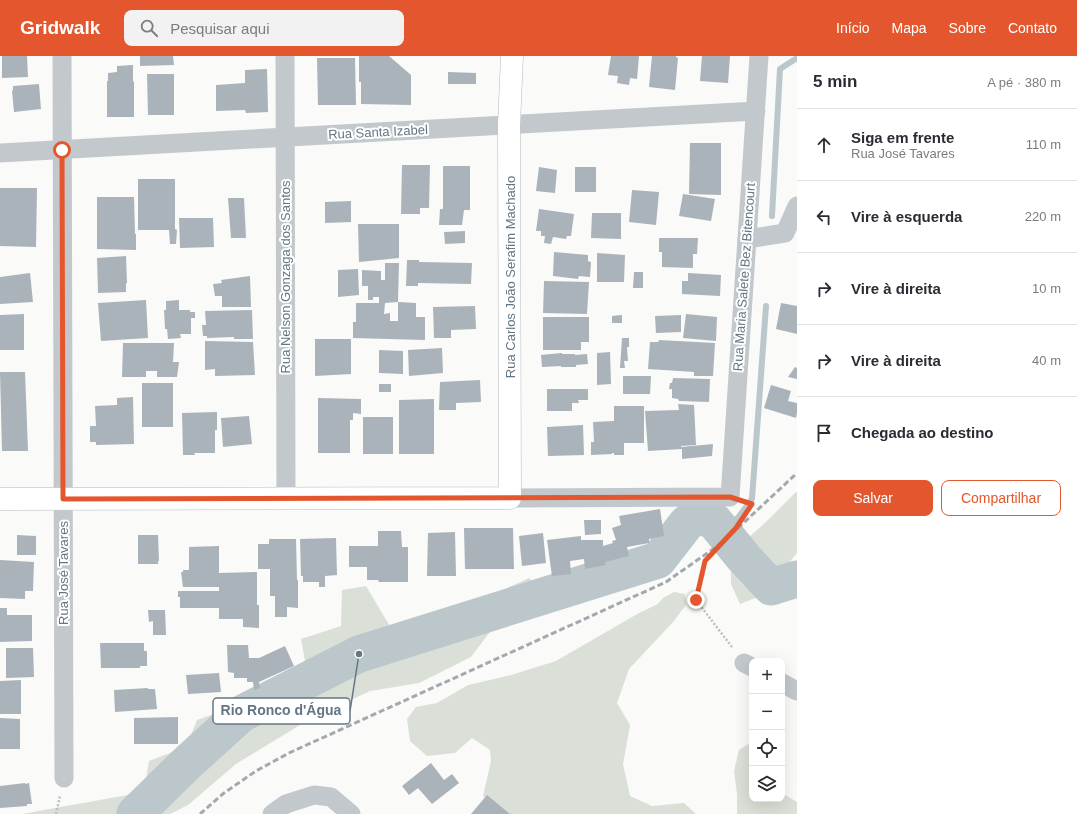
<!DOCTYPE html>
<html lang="pt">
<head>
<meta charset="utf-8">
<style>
  :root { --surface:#fff; --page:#f2f2f3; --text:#2b2b33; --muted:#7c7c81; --line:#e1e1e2; --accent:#e4572e }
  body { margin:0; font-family:Helvetica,sans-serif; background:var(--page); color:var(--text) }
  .controls { position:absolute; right:12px; bottom:12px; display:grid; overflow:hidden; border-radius:8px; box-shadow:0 4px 16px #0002 }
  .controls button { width:36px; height:36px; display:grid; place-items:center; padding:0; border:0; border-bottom:1px solid var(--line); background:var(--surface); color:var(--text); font:20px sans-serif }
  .stop { position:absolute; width:12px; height:12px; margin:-9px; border:3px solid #e4572e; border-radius:50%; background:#fff }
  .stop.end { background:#e4572e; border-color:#fff; box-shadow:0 1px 4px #0008 }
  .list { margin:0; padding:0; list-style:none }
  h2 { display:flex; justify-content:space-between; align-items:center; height:52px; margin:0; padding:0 16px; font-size:17px }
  h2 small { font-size:13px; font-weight:400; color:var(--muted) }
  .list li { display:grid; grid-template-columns:26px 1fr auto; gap:12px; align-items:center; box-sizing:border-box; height:72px; padding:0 16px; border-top:1px solid var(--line) }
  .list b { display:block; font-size:15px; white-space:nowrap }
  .list p { margin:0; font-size:13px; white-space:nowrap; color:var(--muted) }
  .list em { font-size:13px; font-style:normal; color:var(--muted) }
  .actions { display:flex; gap:8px; padding:12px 16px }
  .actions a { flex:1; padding:9px 0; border:1px solid var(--accent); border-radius:8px; text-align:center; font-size:14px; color:var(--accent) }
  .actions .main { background:var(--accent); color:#fff }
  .icon { flex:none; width:22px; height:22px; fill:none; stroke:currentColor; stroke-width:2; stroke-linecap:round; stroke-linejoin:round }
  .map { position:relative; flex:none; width:797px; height:758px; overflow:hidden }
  header { display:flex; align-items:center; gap:24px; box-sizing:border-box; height:56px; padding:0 20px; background:var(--accent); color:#fff }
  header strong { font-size:19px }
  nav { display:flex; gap:22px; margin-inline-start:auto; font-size:14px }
  .search { width:280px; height:36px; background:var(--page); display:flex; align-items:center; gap:10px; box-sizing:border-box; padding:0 14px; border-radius:8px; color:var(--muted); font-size:15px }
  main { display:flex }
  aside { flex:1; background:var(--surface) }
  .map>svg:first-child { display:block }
  .green { fill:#dadfd7 }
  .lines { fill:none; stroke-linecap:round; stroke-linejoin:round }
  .stream { stroke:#bbc7cb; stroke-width:6 }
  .river { stroke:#bbc7cb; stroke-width:37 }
  .building { fill:#aab3b9 }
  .secondary-casing { stroke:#b3babf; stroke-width:23 }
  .path { stroke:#bbbfc2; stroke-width:2.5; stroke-dasharray:2 2; stroke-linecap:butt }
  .street { stroke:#c3c8cc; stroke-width:19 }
  .secondary { stroke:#fff; stroke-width:22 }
  .rail { stroke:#a2aab0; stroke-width:3; stroke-dasharray:6 3; stroke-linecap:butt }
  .route { stroke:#e4572e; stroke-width:5 }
  .labels { text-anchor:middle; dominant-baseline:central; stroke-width:4; stroke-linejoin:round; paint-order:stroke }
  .street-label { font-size:13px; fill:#657683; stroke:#fff }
  .leader { fill:none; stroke:#657683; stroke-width:1.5 }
  .callout-dot { fill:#657683; stroke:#fff; stroke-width:1.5 }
  .callout { fill:#fff; stroke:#657683; stroke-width:1.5 }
  .callout-label { font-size:14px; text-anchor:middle; font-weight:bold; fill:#657683 }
</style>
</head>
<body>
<header>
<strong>Gridwalk</strong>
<div class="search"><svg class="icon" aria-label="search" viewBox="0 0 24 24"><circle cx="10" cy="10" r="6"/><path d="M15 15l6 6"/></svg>Pesquisar aqui</div>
<nav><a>Início</a><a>Mapa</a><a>Sobre</a><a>Contato</a></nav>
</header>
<main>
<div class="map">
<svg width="797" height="758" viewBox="0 0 797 758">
  <rect width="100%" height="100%" fill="#fafaf8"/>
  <!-- green -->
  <g class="green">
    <path d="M797 435V497L763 539 740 548 731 528V497L767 465Z"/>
    <path d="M529 522 541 532 531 555 496 568 471 601 419 627 370 635 305 666 236 708 188 749 170 758H22L144 736 149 705 186 691 197 664 270 638 307 616 301 583 341 570 342 534 366 530 391 572 428 568 443 553 468 552 494 538Z"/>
    <path d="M674 536 685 538 686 549 673 566 629 613 617 647 630 669 623 708 630 740 652 750 684 747 696 758H501L483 740 491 705 490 694 472 682 455 697 427 700 410 685 407 663 416 651 437 647 468 629 511 619 556 605 639 557 658 548 663 542Z"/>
    <path d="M752 686V743H782V737L797 746V758H737V738L734 715 739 694Z"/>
  </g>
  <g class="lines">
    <!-- stream -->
    <g class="stream">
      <path d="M772 160 780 13 797 2"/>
      <path d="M714 465 737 463 752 443 766 250"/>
    </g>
    <!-- river -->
    <path class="river" d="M135 758 186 708 241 658 359 598 658 504 686 468 697 459 714 465 744 502 771 531 797 523"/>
  </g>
  <!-- building -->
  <g class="building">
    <path d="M2 0H27L28 21 2 22Z"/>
    <path d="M140 0H173L174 9 140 10Z"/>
    <path d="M359 0H389L411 19V49L361 48V26H359Z"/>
    <path d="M611 0H639L637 23 630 22 629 29 617 27 618 20 608 19Z"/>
    <path d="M652 0H676V1L678 2 675 34 649 31Z"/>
    <path d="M702 0H730L728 27 700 25Z"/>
    <path d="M317 2H355L356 49H318Z"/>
    <path d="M133 9V26L134 25V61H107V25H108V17L117 16V10Z"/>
    <path d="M267 13 268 56 246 57 245 54 216 55V29L245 27V14Z"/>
    <path d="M448 16 476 17V28H448Z"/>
    <path d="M147 18H174V59H148Z"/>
    <path d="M39 28 41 53 14 56 12 35 13 34V30Z"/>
    <path d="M690 87H721V139L689 138Z"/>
    <path d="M402 109H430L429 152H420V158H401Z"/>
    <path d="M443 110H470V154H464L462 169H439L440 153H443Z"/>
    <path d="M539 111 557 114 555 137 536 135Z"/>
    <rect x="575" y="111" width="21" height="25"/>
    <path d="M138 123H175V173L177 174 176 188H170L169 174H138Z"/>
    <path d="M0 132H37L36 191 0 190Z"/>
    <path d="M632 134 659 136 656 169 629 166Z"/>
    <path d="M683 138 715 143 711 165 679 160Z"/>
    <path d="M97 141H134L135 178H136V194L97 193Z"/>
    <path d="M228 142H244L246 182H231Z"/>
    <path d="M351 145V166L325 167V146Z"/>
    <path d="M539 153 574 158 571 180H567L566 183 553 181 551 188 544 187 545 180H541V175H536Z"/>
    <path d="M592 157H621V183L591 182Z"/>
    <path d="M179 162H213L214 191 180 192Z"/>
    <path d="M358 168H399V202L359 206Z"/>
    <path d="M465 175V187L445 188 444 176Z"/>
    <path d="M659 182H698L697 198H693V212L662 211V196H659Z"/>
    <path d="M554 196 588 199V205L591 206 590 221 579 220 578 223 553 220Z"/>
    <path d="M597 197 625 199 624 226H597Z"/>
    <path d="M126 200 127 227H126V236L98 237 97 202Z"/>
    <path d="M407 204H419V206L472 207 471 228 418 227V230H406Z"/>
    <path d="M385 207H399L398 246 385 247 384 258 390 257V265H398V246L416 247V261H425V284L353 282V266H356V247H379V241H373V244H368V230H362V214L381 215V224H385Z"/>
    <path d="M358 213 359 239 338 241V214Z"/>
    <path d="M634 216H643V232H633Z"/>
    <path d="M30 217 33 246 0 248V221Z"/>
    <path d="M688 217 721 219 720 240 682 238V225H688Z"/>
    <path d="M250 220 251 251H222V240H215L213 228 222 227 221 224Z"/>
    <path d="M544 225 589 226 587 258 543 257Z"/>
    <path d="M146 244 148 282 101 285 98 247Z"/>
    <path d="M179 244V254H190V256H195V262H191V278H180L181 282 168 283 167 273H165L164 254H166V245Z"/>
    <path d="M781 247 797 250V278L776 273Z"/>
    <path d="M475 250 476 273 451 274V282H434L433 251Z"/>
    <path d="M252 254 253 283H234V281L207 282V280H203L202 269H206L205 255Z"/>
    <path d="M24 258V294H0V259Z"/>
    <path d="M686 258 717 261 716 285 683 282Z"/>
    <path d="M622 259V267H612V260Z"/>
    <path d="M681 259V276L656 277 655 260Z"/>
    <path d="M543 261H589V286H581V294H543Z"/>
    <path d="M622 282H629V291H627L628 305H624L625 312H620Z"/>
    <path d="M315 283H351V318L315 320Z"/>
    <path d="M659 284 715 287 713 320H694V316L648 313 650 286H658Z"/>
    <path d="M205 285 253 286 255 319 215 320V313L205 314Z"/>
    <path d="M123 287H174L173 306H179L177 321H157V315H146V321H122Z"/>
    <path d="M442 292 443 317 409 320 408 294Z"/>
    <path d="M379 294 403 295V318L379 317Z"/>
    <path d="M610 296 611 328 597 329V297Z"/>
    <path d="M562 297V298H575V299L587 298 588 308 576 309V311H561V310L542 311 541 299Z"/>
    <path d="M795 311 797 312V323L788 321Z"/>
    <path d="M0 316H25L28 395H2Z"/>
    <path d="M623 320H651L650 338H623Z"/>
    <path d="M673 322 710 323 709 346 679 345 678 343 672 342V333H669L670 327H672Z"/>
    <path d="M480 324 481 346 456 347V354H439L440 326Z"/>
    <rect x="142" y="327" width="31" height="44"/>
    <rect x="379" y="328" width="12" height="8"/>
    <path d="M771 329 791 335 788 345 797 347V357L796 362 764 352Z"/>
    <path d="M547 333H588V344H578L579 347H572V355H547Z"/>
    <path d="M133 341 134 388 96 389V386H90V370H96L95 350 117 349V342Z"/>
    <path d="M318 342 361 343V358L353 357V364H350V397H318Z"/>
    <path d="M434 343V398H399V344Z"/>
    <path d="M678 348 694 349 696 389 681 390V391L713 388 712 400 682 403V393L648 395 645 355 679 354Z"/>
    <path d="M614 350H644V387H624V399H614V397H612V398L591 399V386H594L593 366 614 365Z"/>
    <path d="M217 356V374H215V397H194L195 399H183L182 357Z"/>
    <path d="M249 360 252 388 223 391 221 362Z"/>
    <rect x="363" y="361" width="30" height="37"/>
    <path d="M583 369 584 399 548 400 547 371Z"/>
    <path d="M660 453 664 480 649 483V487L627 491 629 500 605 506 606 509 585 513 584 503 570 505 571 518 552 520 547 484 581 480V484H603V490L613 487 612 485 616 484 612 472 621 469 619 460Z"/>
    <path d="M584 464H601V478L585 479Z"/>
    <path d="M464 472H513L514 513H465Z"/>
    <path d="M378 475H401L402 491H408V526H379L378 524H367V511H349V490H378Z"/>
    <path d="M455 476 456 520H427L428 477Z"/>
    <path d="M543 477 546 507 522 510 519 480Z"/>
    <path d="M17 479 36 480V499H17Z"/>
    <path d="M138 479H158L159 505H158V508H138Z"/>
    <path d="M336 482 337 519 325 520V531H319V526H303V520H301L300 483Z"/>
    <path d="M269 483H296L297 524H298V552L287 551V561H275V540H270V513H258V488H269Z"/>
    <path d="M219 490V517L257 516V549H259V572L243 571V563H219V552H180V541H178V535H219V531H183L181 516H183V514H189V491Z"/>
    <path d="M0 504 34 506 33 535H25V543L0 542Z"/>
    <path d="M0 552H7V559H32V585L0 586Z"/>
    <path d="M148 554H165L166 579H153V565L149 566Z"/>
    <path d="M100 587H144V595H147V610H140V612H101Z"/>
    <path d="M227 589H248L249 602H259L285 590 294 610 259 626 260 632 254 634 253 626H247V622H234V617L228 616Z"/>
    <path d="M6 592H33L34 621 6 622Z"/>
    <path d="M219 617 221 636 188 638 186 619Z"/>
    <path d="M21 624V658H0V625Z"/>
    <path d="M148 632V633H155L157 653 115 656 114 634Z"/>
    <path d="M178 661V688H134V662Z"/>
    <path d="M0 662 20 663V693H0Z"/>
    <path d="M431 707 444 724 452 718 459 727 432 748 418 732 409 739 402 730Z"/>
    <path d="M25 727V728L29 727 32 748H27V750L0 752V730Z"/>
    <path d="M487 739 510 758H471Z"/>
  </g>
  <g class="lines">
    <defs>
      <path id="secondary" d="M0 443 510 442 509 69 512 0"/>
    </defs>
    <!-- secondary casing -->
    <use href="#secondary" class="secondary-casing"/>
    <!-- path -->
    <g class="path">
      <path d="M732 591 696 544 705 505 736 472 752 448 747 446"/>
      <path d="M56 758 60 740"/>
    </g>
    <!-- street -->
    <g class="street">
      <path d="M62 0 64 722"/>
      <path d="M285 0 286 442"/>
      <path d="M0 97 756 55"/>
      <path d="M747 183 785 177 797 150"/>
      <path d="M510 442 730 441 759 0"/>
      <path d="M744 607 752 611"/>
      <path d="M782 627 797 635"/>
      <path d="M272 758 286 748 314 739 331 741 351 758"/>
    </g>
    <!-- secondary -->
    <use href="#secondary" class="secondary"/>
    <!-- rail -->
    <path class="rail" d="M200 758 224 737 256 715 289 697 666 526 716 491 737 473 797 417"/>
  </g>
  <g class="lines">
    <!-- route -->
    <path class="route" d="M62 94 63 443 730 441 752 448 736 472 705 505 696 544"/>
  </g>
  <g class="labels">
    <!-- street labels -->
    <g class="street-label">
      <text transform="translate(378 76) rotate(-3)">Rua Santa Izabel</text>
      <text transform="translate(285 221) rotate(-90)">Rua Nelson Gonzaga dos Santos</text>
      <text transform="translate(510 221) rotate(-90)">Rua Carlos João Serafim Machado</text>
      <text transform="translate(744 221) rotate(-86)">Rua Maria Salete Bez Bitencourt</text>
      <text transform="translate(63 517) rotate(-90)">Rua José Tavares</text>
    </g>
  </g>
  <!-- callouts -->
  <path class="leader" d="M359 598L350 655"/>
  <circle class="callout-dot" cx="359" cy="598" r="4"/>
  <rect class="callout" x="213" y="642" width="137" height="26" rx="4"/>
  <g class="callout-label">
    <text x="281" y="659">Rio Ronco d'Água</text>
  </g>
</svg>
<div class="controls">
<button>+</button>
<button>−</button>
<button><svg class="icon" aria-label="locate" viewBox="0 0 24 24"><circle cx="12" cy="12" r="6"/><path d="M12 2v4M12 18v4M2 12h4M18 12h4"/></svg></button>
<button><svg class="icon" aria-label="layers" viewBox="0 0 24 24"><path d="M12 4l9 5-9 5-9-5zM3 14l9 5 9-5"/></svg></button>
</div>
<div class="stop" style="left:62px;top:94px"></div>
<div class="stop end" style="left:696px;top:544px"></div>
</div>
<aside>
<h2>5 min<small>A pé · 380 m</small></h2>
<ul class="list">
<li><svg class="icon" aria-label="ahead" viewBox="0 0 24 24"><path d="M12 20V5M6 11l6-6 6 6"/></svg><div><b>Siga em frente</b><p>Rua José Tavares</p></div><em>110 m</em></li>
<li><svg class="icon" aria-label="left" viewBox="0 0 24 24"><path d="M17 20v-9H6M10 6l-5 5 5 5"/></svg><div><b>Vire à esquerda</b></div><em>220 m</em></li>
<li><svg class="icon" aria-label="right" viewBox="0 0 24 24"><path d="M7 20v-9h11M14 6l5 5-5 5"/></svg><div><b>Vire à direita</b></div><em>10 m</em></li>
<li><svg class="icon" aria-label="right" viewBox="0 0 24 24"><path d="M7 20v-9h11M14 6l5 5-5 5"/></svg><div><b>Vire à direita</b></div><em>40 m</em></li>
<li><svg class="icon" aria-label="arrive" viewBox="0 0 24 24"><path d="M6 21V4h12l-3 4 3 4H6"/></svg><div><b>Chegada ao destino</b></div></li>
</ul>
<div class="actions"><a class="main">Salvar</a><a>Compartilhar</a></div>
</aside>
</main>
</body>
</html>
